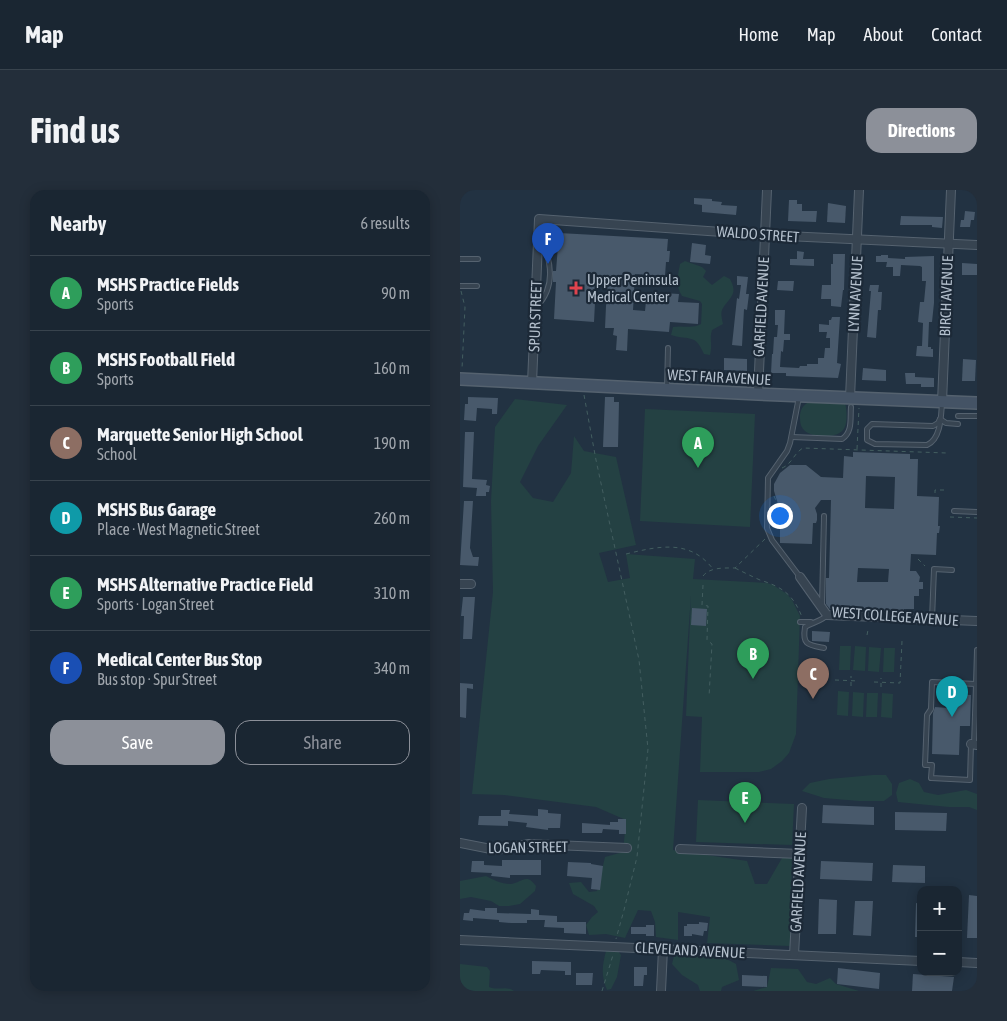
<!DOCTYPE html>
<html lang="en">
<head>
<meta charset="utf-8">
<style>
  :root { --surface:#1a2632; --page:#232e3a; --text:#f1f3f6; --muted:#9fa5ac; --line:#38434d; --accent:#8c9099 }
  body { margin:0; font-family:"Asap Condensed",sans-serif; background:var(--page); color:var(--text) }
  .controls { position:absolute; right:15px; bottom:15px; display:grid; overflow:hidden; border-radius:10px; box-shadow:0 2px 12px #0003 }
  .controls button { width:45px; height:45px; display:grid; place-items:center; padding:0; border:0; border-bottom:1px solid var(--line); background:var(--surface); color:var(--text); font:25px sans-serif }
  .you { position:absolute; left:319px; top:325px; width:18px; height:18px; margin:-12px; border:4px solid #fff; border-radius:50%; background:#1a73e8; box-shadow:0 0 0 8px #1a73e833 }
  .badge { display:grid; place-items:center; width:32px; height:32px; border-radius:50%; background:var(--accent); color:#fff; font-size:16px; font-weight:700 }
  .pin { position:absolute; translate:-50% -41px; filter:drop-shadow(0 1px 2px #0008) }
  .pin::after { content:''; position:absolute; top:26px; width:18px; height:15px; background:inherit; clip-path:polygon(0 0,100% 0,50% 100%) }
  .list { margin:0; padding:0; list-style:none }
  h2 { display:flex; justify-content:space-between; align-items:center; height:65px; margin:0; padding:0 20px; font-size:21px }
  h2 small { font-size:16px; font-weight:400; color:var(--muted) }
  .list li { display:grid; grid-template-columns:32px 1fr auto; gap:15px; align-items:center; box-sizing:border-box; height:75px; padding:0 20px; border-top:1px solid var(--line) }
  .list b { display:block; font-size:19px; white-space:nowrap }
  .list p { margin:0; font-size:16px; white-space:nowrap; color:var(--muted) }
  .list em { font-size:16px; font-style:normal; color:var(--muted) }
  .actions { display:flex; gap:10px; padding:15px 20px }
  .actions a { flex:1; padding:11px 0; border:1px solid var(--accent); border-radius:15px; text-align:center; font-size:18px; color:var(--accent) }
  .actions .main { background:var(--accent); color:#fff }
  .map { position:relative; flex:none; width:517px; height:801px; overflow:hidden; border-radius:15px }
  header { display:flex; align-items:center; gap:30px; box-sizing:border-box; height:70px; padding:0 25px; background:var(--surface); border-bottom:1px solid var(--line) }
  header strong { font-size:24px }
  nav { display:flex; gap:28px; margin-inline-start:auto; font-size:18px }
  .intro { display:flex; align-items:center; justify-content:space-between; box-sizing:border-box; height:120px; padding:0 30px }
  h1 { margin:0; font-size:35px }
  .button { padding:12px 22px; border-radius:15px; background:var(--accent); color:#fff; font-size:18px; font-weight:700 }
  main { display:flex; gap:30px; padding:0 30px }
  aside { flex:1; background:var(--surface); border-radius:15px; box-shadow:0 2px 12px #0003 }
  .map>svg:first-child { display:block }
  .green { fill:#244143 }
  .building { fill:#48596b; fill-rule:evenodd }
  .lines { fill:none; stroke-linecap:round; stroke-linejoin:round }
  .lane-casing { stroke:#55626f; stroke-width:6 }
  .street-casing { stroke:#55626f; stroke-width:10 }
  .secondary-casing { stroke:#55626f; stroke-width:14 }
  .path { stroke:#435e60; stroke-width:1; stroke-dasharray:4 4; stroke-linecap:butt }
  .lane { stroke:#374451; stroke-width:4 }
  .street { stroke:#374451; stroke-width:8 }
  .secondary { stroke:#445365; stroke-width:11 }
  .health-dot { fill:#e0444e; stroke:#1c2937; stroke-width:2 }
  .labels { text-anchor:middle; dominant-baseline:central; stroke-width:4.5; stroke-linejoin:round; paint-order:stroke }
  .street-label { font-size:15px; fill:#b3bfcc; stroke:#1c2937 }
  .poi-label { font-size:15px; fill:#b3bfcc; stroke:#1c2937; text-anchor:start }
</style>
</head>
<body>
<header>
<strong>Map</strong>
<nav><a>Home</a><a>Map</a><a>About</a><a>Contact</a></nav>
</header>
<div class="intro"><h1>Find us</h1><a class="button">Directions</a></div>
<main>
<aside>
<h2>Nearby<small>6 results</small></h2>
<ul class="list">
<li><span class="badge" style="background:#2e9e5b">A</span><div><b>MSHS Practice Fields</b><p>Sports</p></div><em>90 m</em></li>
<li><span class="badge" style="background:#2e9e5b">B</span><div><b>MSHS Football Field</b><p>Sports</p></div><em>160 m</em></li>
<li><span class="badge" style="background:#8d6e63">C</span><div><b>Marquette Senior High School</b><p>School</p></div><em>190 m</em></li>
<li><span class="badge" style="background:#0f9aa8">D</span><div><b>MSHS Bus Garage</b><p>Place · West Magnetic Street</p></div><em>260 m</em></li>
<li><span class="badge" style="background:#2e9e5b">E</span><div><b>MSHS Alternative Practice Field</b><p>Sports · Logan Street</p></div><em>310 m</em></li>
<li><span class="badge" style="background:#1a4fb4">F</span><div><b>Medical Center Bus Stop</b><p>Bus stop · Spur Street</p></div><em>340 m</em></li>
</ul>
<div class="actions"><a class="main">Save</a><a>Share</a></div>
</aside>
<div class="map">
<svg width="517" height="801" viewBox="0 0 517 801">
  <rect width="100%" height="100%" fill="#223242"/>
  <!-- green -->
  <g class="green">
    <path d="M225 71 242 77 246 81 243 87 252 95 264 86 270 89C278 104 271 106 263 118 260 122 262 129 263 134L252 140C249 149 253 154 250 165L244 164C235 143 230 151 211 145L213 137C222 135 233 139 241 134L242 114 240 111 222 106C215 95 218 85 220 74Z"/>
    <path d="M55 209 107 215 78 256 60 292 73 308 93 312 111 283 114 246 124 261 156 267 176 355 139 363 148 392 170 388 166 364 235 369 233 389 307 393 313 395 327 404 332 410 340 426 336 544 329 563 322 571 311 579 299 582H240L242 527 226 526 231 405 213 660 287 671 295 694H307L322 668 332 666 330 756 247 753 250 727 218 722V750L196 747 195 732 191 721 178 720 165 748 146 744 129 745 126 735 132 727 138 722 134 716 113 704 109 693 121 692 129 702 137 701 145 667 163 662 166 630 136 617 44 605 12 604 33 402 31 311 35 237Z"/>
    <path d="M351 211 384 212 385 213C387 220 388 235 383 240 376 249 351 248 344 240 340 236 340 231 340 225 341 218 344 214 351 211Z"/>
    <path d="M185 219 295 224 290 337 180 331Z"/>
    <path d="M380 456H391L390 480H379Z"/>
    <path d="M395 456 406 457 405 481 393 480Z"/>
    <path d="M409 457 421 458 419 482 408 481Z"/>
    <path d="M424 458H435L434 482H423Z"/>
    <path d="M378 501 389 502 388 526 377 525Z"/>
    <path d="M393 502 404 503 403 527 392 526Z"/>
    <path d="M407 503H418L417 527H406Z"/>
    <path d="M422 503 433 504 432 528 421 527Z"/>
    <path d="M413 585H426L432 594V605L424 611H399L364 608 342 601 350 593 369 589Z"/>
    <path d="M450 589 459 593 464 602 478 605 506 600 517 604V620L509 617H489L438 612 436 603 439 593Z"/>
    <path d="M238 610 334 614 332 655 236 652Z"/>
    <path d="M26 686C34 690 41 694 50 694 62 693 66 682 76 696L75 701 60 714 49 716H39L31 711 11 707 0 709V691Z"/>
    <path d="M152 759 158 761 161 765 157 787 151 799 147 800C141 786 142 776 146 761Z"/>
    <path d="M221 764C241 764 259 763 276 774L279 790 262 797 261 801H240L238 795 222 785 212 774 214 766Z"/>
    <path d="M0 774 27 777 30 781 29 797C39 801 46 795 54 801H0Z"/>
    <path d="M311 778 338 779 347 792 356 794 370 788 376 794 399 801H293L307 797Z"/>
  </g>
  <!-- building -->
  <g class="building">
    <path d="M234 8 252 9V11L262 12 261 15 277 16 276 25 242 22V15L234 14Z"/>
    <path d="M329 10H337V14H342V21H357L356 32 328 31Z"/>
    <path d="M368 13 386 16 385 33 367 32Z"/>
    <path d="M505 21 515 22 514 30H511L510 37H500L501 30H504Z"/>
    <path d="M441 26 483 27 482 38 472 37V35H440Z"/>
    <path d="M99 43 208 49 207 61H210L209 72H206L205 86 175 84 173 120 185 121 187 102 219 104 218 112 239 113 238 134 210 132 209 142 168 139 167 161 156 160 157 146 153 145 154 138H145L147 94 136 93 134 132 94 129 96 92H93V81H96Z"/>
    <path d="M232 53 246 55 245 65 251 66 250 74 230 72Z"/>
    <path d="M337 61 344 62 343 69H354V76L330 75V69H337Z"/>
    <path d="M373 64H385L384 100H383L381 117 371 116V109H361L362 95H371V74H373Z"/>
    <path d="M421 65H428V68L445 69V67L474 66V113L472 132H469L468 157H471V159H473V167L456 166 457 156H462L463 133 458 132 460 112H464L466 91H462V77L460 76 441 75 440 86H433V77H426L427 72H416V66H421Z"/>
    <path d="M502 73 517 74V85H502Z"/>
    <path d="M277 86 288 87 286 104H289L287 120 284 119 282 156 272 155 277 108 279 109 281 95H277Z"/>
    <path d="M318 91H334L333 101 317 100Z"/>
    <path d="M410 95H419L418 102H422L421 120H418L416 148 407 147 411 101H409Z"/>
    <path d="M315 120H325L324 144H330V150H324L323 162 321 161 320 177 339 178 340 176H347V174H358V168H364L365 158H370V148H366L367 142H359V134L369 135V130H371L372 127H380L377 173 381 174 378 188 326 186V183H311L312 164H313L314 147H317L318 135H315Z"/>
    <path d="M264 168 287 169V181L264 180Z"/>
    <path d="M503 169 516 170 515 191H502Z"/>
    <path d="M403 178 426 180V191L402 190Z"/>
    <path d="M445 183H455V187L474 188V197H461V194H446Z"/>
    <path d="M8 207 38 208 37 224H32V219L17 218 16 231 4 230 5 214H8Z"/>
    <path d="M145 207H154V212H159L158 257H143Z"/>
    <path d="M5 242H14L12 289 27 290 26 295 30 296 29 302H26V306H16L17 298 3 297Z"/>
    <path d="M393 262 450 264V269H458L457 306 479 307 478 336H480L479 343H477L476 365 451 364 450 381H456L460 387 459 392H463V399H459V406H454V419H444V422L370 419 366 414V388H369L371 310H361L355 318 357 324V330L356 333H353L352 354 320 353V320L322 317 318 314 314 301V294L320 283 330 275H346L361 287 383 288 384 266 393 267ZM406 286 435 287 434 319 405 318ZM398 378 429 379 428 392H397Z"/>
    <path d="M4 311H13L10 358 13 367H19L18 376 0 375Z"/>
    <path d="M3 407H15L12 449H3L4 426H1Z"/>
    <path d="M232 418 247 419 246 436 231 435Z"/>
    <path d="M352 441 370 442 369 452 352 451Z"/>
    <path d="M0 493 13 494V499L7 498 6 528 0 527Z"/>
    <path d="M489 504 511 505 510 536H500L499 565 472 564 473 523 475 517 488 518Z"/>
    <path d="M363 615 414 617V635L362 633Z"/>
    <path d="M78 619 88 620V623L101 624 100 638H88V640L66 637 67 633 48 631V636L18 635 19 626H41V620H50L49 624 78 626Z"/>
    <path d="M435 622 487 623 486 641 435 640Z"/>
    <path d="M158 629H166V644H159V640L143 639 142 643H122V633L150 635V632H158Z"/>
    <path d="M42 670H81V685H50V688L41 687 31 686 32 683 11 682 12 671H24V675L42 676Z"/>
    <path d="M361 671 413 673 412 691 360 689Z"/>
    <path d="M108 672 131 673V674L143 676 140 700 131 699 132 688 107 686Z"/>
    <path d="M433 675 465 676V693L432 692Z"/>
    <path d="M509 705 517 706V748H507Z"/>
    <path d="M359 709 377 710 376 744H358Z"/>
    <path d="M395 711H413L411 746 393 745Z"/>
    <path d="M456 713 461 714V747H455Z"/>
    <path d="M25 718H37V723L71 724V719L79 720V725L97 726V732H126V744L104 743V738L84 737 85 730H67V733H51L39 732V730L13 728V731L3 730 4 723H9L10 719 25 721Z"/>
    <path d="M239 732 248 733 247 741H244L243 746 232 744V746H224V736H227V734H239Z"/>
    <path d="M186 735H194V746H186V744H171V737H186Z"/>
    <path d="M72 771 111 772V785H105V781L81 780 80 784H72Z"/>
    <path d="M174 777H187V785H184L183 796H174Z"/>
    <path d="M378 778 420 783 419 799 377 794Z"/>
    <path d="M116 783H133L132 795H116Z"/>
    <path d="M453 784 494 787 492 801H452Z"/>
    <path d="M282 785 307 786V797L282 796Z"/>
  </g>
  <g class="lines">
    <defs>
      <g id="lane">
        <path d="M0 69H18"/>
        <path d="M0 96H17"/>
        <path d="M77 116C96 97 91 70 81 48"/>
        <path d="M207 198 208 158"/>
        <path d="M339 207 330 253 327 261 308 288 307 338 312 350 340 387"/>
        <path d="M498 226H517"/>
        <path d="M480 229 478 233 473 236 412 234 407 239V250L415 254 467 255C481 249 481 226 482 213"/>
        <path d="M480 229 486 233 498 234"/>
        <path d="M332 247 382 249C393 242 390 228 391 217"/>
        <path d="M494 321 517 322"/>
        <path d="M362 416 364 326"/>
        <path d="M472 429 474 379 492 380"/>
        <path d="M340 432H351"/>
        <path d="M364 458C348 455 342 455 345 437 353 432 362 431 367 425"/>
        <path d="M516 494 517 460"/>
        <path d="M511 554 510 590 471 588 472 575H465L467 525 471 519 472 492 516 494 514 555"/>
      </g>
      <g id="street">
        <path d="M72 193 79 29 305 45 517 55"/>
        <path d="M298 204 307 0"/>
        <path d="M390 208 399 0"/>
        <path d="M482 212 491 0"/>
        <path d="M340 387 367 425 517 431"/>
        <path d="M0 394H11"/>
        <path d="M511 554 517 555"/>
        <path d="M0 653 36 660 69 654 167 658"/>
        <path d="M220 659 340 664"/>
        <path d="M0 750 461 771"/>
        <path d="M334 765 342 618"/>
        <path d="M498 772 517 773"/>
        <path d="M201 801 203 759"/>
      </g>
      <path id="secondary" d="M0 189 298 204 517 213"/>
    </defs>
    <!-- lane casing -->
    <use href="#lane" class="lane-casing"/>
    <!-- street casing -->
    <use href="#street" class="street-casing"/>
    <!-- secondary casing -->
    <use href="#secondary" class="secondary-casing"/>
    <!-- path -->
    <g class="path">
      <path d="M1 101 5 117 2 179"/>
      <path d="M124 205 136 270 179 470 188 559 177 667 164 720 156 749"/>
      <path d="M397 259 399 218"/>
      <path d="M322 278C332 274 334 263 343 258L487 263"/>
      <path d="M475 303V300H485"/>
      <path d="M314 306 319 317"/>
      <path d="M490 327 517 328"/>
      <path d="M166 364C199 356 230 349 253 379"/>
      <path d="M458 369 465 376"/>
      <path d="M275 378C283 382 291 386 300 390 322 397 333 404 342 427"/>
      <path d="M243 386C250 377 264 378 275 378L305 349"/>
      <path d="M243 395 242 415 248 416 247 450 252 454 249 507"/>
      <path d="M407 445 408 440"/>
      <path d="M375 490 399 491"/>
      <path d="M414 492 440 493 442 451"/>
      <path d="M391 496V486"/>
      <path d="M421 497V488"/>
      <path d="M142 801 153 765"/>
    </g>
    <!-- lane -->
    <use href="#lane" class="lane"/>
    <!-- street -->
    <use href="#street" class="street"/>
    <!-- secondary -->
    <use href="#secondary" class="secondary"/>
  </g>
  <!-- markers -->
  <path class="health-dot" d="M113.5 90.5h5v5h5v5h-5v5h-5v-5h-5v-5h5z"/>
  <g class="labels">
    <!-- street labels -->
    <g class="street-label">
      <text transform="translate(298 44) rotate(4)">WALDO STREET</text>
      <text transform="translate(395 104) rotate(-87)">LYNN AVENUE</text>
      <text transform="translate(486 106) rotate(-88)">BIRCH AVENUE</text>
      <text transform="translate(301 117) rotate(-87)">GARFIELD AVENUE</text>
      <text transform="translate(75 126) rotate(-88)">SPUR STREET</text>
      <text transform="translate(259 187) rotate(3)">WEST FAIR AVENUE</text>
      <text transform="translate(435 426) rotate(4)">WEST COLLEGE AVENUE</text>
      <text transform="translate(68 657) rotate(-1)">LOGAN STREET</text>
      <text transform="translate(338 692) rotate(-87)">GARFIELD AVENUE</text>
      <text transform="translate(230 760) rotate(3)">CLEVELAND AVENUE</text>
    </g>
    <!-- poi labels -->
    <g class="poi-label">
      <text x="127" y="89">Upper Peninsula<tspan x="127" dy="17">Medical Center</tspan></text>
    </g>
  </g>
</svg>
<div class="controls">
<button>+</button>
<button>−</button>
</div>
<div class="you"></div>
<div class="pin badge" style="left:238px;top:278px;background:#2e9e5b">A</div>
<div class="pin badge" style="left:293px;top:489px;background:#2e9e5b">B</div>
<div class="pin badge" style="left:353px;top:509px;background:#8d6e63">C</div>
<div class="pin badge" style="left:492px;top:527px;background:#0f9aa8">D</div>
<div class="pin badge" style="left:285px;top:633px;background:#2e9e5b">E</div>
<div class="pin badge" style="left:88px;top:74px;background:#1a4fb4">F</div>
</div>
</main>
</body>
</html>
